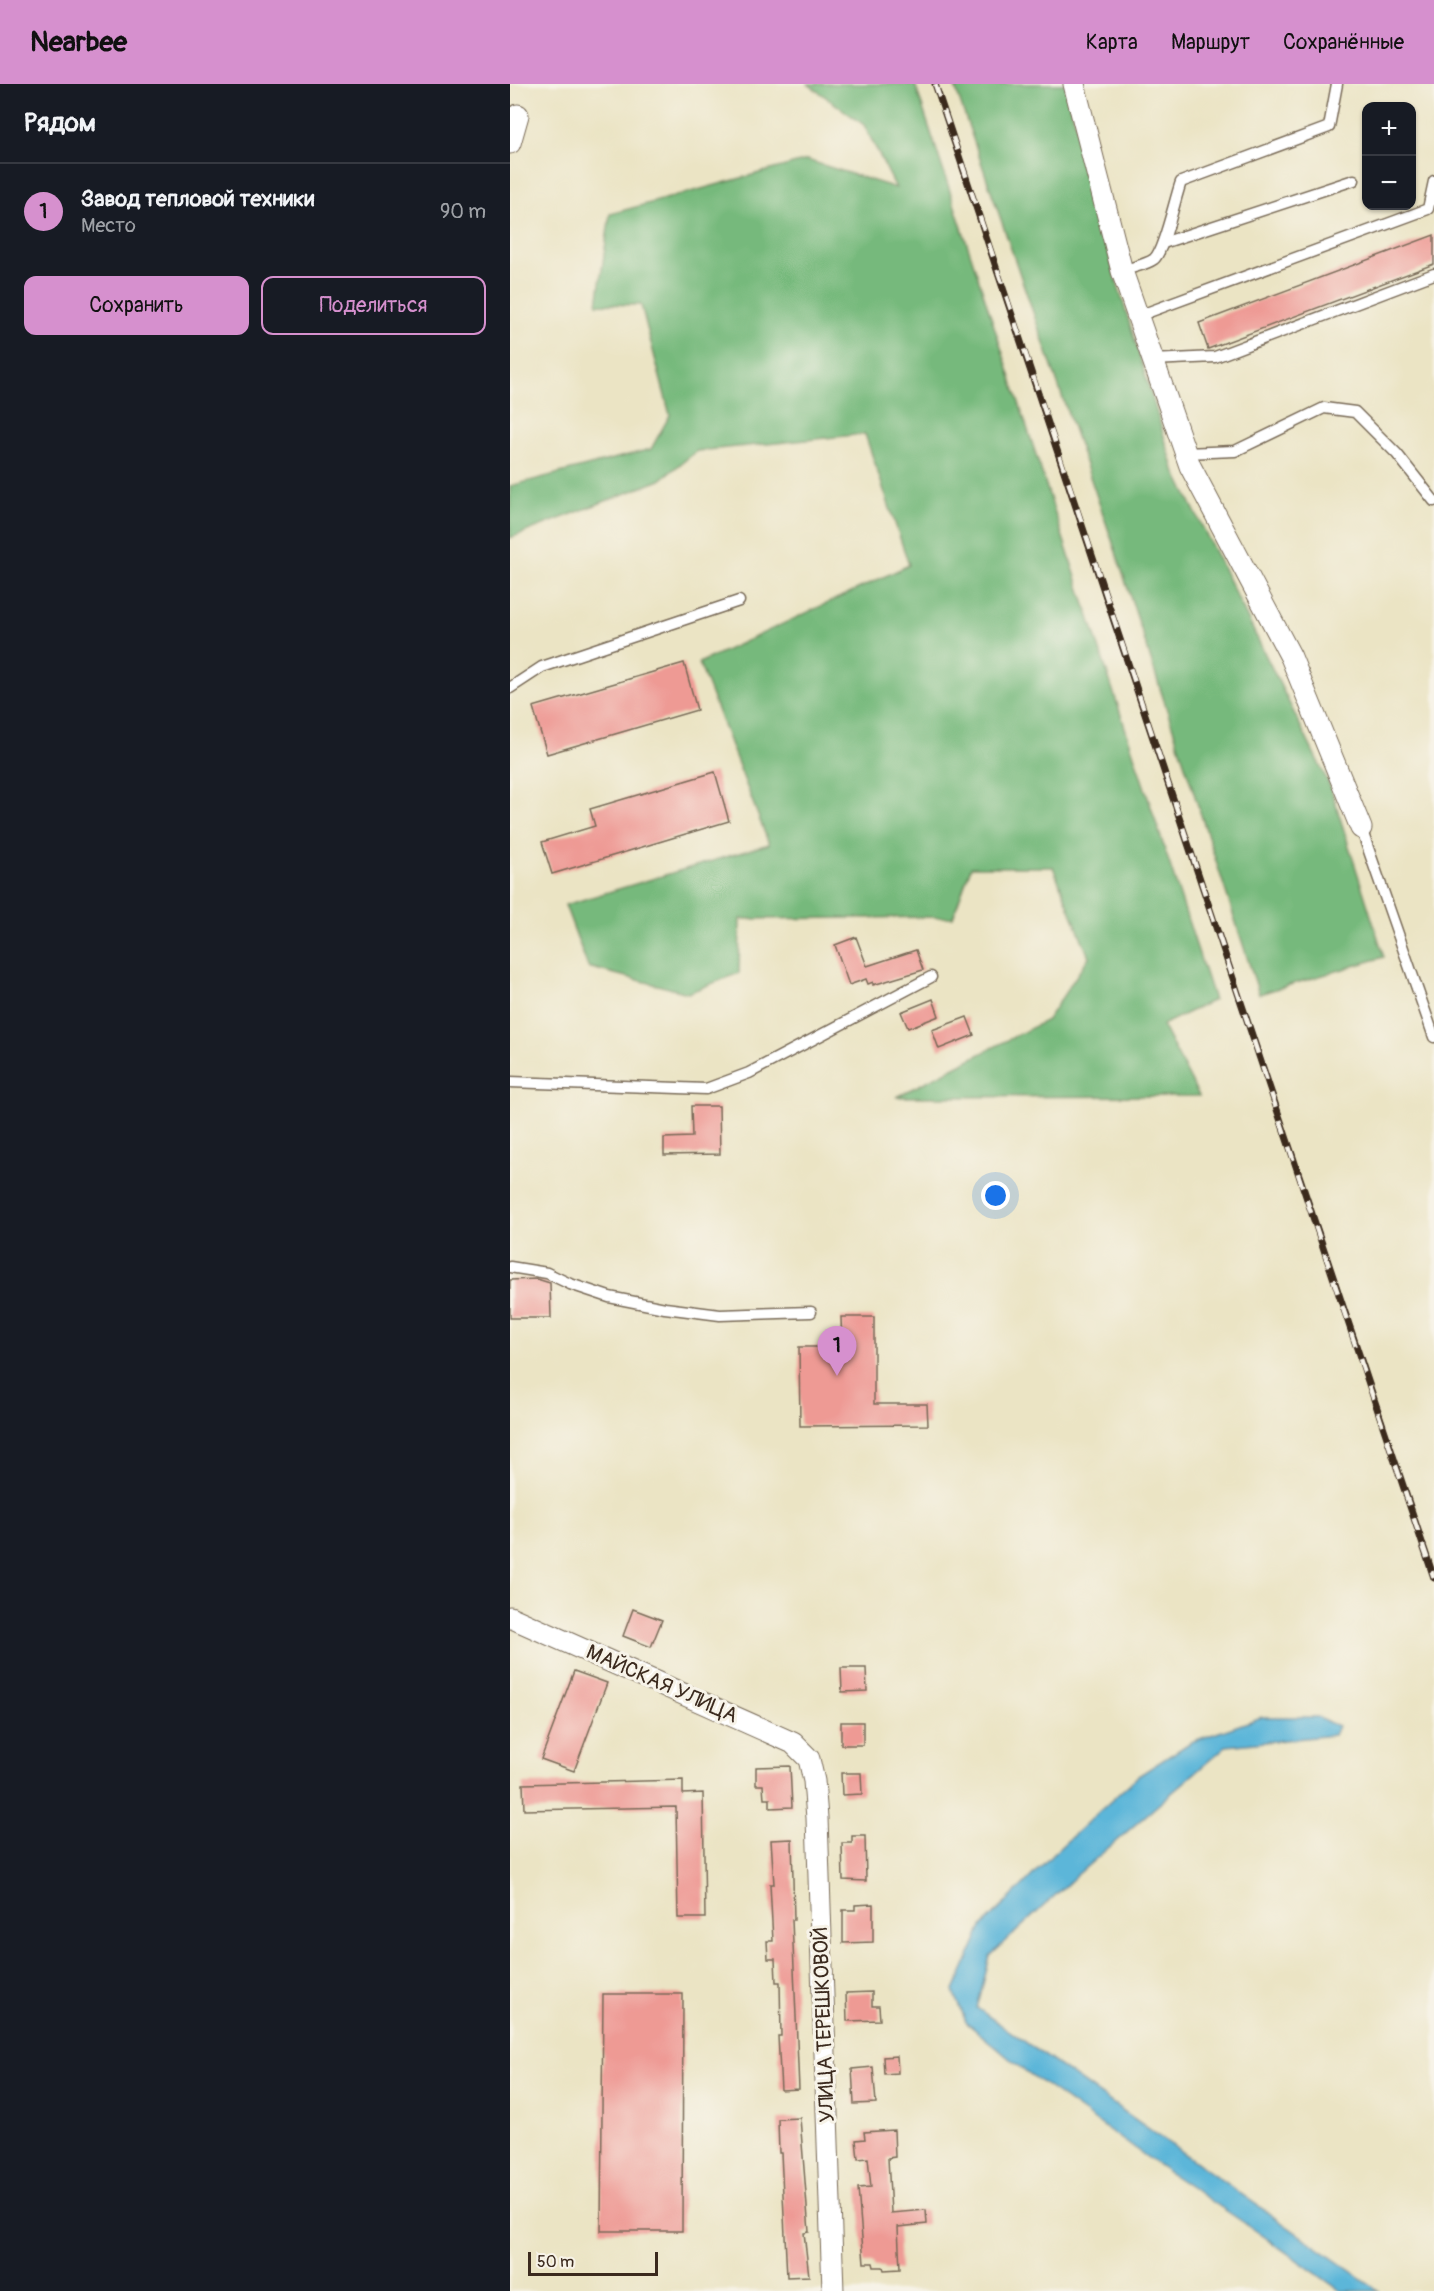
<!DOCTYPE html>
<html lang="ru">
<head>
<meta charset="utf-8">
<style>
  :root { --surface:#171b24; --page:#20242c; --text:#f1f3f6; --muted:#9ea1a6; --line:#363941; --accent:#d690ce }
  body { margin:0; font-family:Pangolin,sans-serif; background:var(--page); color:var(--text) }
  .controls { position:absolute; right:18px; top:18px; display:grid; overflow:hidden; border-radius:12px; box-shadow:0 2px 4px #0004 }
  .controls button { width:54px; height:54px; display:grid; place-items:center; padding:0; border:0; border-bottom:2px solid var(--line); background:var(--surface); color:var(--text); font:30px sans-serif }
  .scale { position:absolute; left:18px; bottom:15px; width:130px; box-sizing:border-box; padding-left:6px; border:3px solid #3b2a1e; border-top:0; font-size:16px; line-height:21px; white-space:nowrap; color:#3b2a1e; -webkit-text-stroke:4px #f7f3e8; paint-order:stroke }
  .you { position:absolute; left:486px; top:1112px; width:21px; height:21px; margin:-15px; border:4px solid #fff; border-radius:50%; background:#1a73e8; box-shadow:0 0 0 9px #1a73e833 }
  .badge { display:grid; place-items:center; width:39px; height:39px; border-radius:50%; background:var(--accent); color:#111; font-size:20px; font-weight:700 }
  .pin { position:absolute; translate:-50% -50px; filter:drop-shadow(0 2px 3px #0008) }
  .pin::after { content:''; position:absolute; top:32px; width:21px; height:18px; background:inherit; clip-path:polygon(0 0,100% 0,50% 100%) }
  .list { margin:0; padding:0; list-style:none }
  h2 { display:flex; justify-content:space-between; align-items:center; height:78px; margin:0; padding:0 24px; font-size:26px }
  h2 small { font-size:20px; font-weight:400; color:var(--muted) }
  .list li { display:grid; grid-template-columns:39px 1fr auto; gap:18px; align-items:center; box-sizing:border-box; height:96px; padding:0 24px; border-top:2px solid var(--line) }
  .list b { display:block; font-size:22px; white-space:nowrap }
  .list p { margin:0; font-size:20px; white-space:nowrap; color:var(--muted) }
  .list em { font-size:20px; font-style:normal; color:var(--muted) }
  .actions { display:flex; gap:12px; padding:18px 24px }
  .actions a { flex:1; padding:14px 0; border:2px solid var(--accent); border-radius:12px; text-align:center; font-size:21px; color:var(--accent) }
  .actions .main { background:var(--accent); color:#111 }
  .map { position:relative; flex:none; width:924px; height:2207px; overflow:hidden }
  header { display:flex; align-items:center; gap:36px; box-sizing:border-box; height:84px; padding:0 30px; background:var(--accent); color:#111 }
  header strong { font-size:28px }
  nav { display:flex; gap:33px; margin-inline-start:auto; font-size:21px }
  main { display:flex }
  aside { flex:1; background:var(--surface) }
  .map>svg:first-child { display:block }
  .forest { fill:#76b97c; stroke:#58724d; stroke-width:1.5 }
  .water { fill:#5bb6d9; stroke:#4b707c; stroke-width:1.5 }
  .building { fill:#ee9a94 }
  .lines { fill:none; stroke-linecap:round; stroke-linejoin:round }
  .service-casing { stroke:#796b58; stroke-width:13 }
  .minor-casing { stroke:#796b58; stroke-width:23 }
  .service { stroke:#fff; stroke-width:10 }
  .minor { stroke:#fff; stroke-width:21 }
  .rail-casing { stroke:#3b2a1e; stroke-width:7 }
  .rail { stroke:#f7f3e8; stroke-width:4.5; stroke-dasharray:14; stroke-linecap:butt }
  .labels { text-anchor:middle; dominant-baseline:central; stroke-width:6; stroke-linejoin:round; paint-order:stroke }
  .street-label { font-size:21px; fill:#3b2a1e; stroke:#f7f3e8 }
</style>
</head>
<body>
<header>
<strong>Nearbee</strong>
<nav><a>Карта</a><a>Маршрут</a><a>Сохранённые</a></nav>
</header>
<main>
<aside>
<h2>Рядом<small></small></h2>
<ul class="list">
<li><span class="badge">1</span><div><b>Завод тепловой техники</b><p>Место</p></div><em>90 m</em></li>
</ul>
<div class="actions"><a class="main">Сохранить</a><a>Поделиться</a></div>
</aside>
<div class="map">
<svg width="924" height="2207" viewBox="0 0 924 2207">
  <rect width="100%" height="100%" fill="#f7f3e8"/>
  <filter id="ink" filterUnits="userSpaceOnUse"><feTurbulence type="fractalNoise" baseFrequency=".0167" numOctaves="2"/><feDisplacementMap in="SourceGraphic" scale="12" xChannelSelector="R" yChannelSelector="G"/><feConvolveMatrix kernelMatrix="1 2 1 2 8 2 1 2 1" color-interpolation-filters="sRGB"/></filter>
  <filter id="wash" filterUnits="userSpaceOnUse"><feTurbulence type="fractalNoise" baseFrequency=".008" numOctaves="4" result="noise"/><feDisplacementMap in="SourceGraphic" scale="24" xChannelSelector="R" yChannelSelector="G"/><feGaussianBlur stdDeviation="1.35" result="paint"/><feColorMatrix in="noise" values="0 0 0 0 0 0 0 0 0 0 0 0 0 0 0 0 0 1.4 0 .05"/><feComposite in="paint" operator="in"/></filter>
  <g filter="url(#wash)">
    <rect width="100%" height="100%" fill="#ebe4c4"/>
    <!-- forest -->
    <g class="forest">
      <path d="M298 0H405L704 916 652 941 689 1012 386 1013 537 936 579 873 543 783H461L443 833 230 835 229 889 178 909 78 883 55 821 259 760 189 579 399 481 355 350 187 367 150 396 0 454V402L141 365 160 331 131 221 87 220 100 130 297 76 386 104 354 41Z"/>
      <path d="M444 0H555L603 185 664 385 820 702 874 873 749 910 604 462Z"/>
    </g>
    <!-- water -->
    <path class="water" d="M752 1633H806L828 1642 824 1651 716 1662 567 1791 480 1872 467 1924 869 2207H831L742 2144 655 2086 507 1981 456 1938 444 1907 472 1843 544 1769 628 1692 681 1658Z"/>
    <g id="blocks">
      <!-- building -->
      <g class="building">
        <path d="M924 151V180L698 265 689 239Z"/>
        <path d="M174 579 187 626 37 670 23 623Z"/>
        <path d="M205 688 219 737 42 790 32 758 85 742 80 725Z"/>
        <path d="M346 853 357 882 406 866 413 886 363 901V898L358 900 356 895 339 901 325 861Z"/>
        <path d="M423 915 429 932 398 944 391 928Z"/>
        <path d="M457 933 464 951 429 965 422 946Z"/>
        <path d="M181 1022H209L210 1070 154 1071V1054L182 1053Z"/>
        <path d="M27 1195 40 1199 41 1234H0V1196Z"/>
        <path d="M331 1233H364V1320H417L418 1341 290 1342 289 1263H332Z"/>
        <path d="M123 1525 152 1536 141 1563 113 1552Z"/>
        <path d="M331 1584H356L357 1607 332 1608Z"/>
        <path d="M64 1587 97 1599 64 1687 31 1675Z"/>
        <rect x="331" y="1638" width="22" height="23"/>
        <path d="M280 1682 282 1723 260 1724V1715H254L253 1701H246V1683Z"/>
        <path d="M331 1689H351L352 1710 332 1711Z"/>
        <path d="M173 1696V1710L193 1709 195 1834H168L166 1723 14 1726 13 1700Z"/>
        <path d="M342 1752H355L356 1797 333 1796 332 1759H342Z"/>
        <path d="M282 1755 284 1836H282L289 2005 271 2006 268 1952H271L270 1898H266L265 1875H258L257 1857H263L260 1800H264L261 1756Z"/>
        <path d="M363 1820V1858L333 1859V1826H345V1821Z"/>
        <path d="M362 1908V1922H369L370 1936 337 1937 336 1909Z"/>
        <path d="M93 1910H173L172 2147H91Z"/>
        <path d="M387 1972 388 1989 374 1990 373 1973Z"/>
        <path d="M363 1983 366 2019 344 2020 342 1985Z"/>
        <path d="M290 2034 299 2148 294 2149 299 2192 277 2193 271 2069H269L268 2035Z"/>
        <path d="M384 2046 385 2073 378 2074 381 2129 416 2126 417 2140 388 2143 390 2185 374 2186 373 2183H364L363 2179H354L348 2104 361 2103 358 2074 348 2075 346 2056 355 2055 354 2048Z"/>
      </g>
    </g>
  </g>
  <g filter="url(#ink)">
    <use href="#blocks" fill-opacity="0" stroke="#796b58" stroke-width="1.5"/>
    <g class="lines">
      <defs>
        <g id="service">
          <path d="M653 159 844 96"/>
          <path d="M612 187C622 183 636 181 644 175 654 167 665 114 671 98L819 43 827 0"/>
          <path d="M628 232 918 125 924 97"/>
          <path d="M643 276 705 273 924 190"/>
          <path d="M675 369 725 367 814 324 845 328 887 370 924 417"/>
          <path d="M0 604 32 583 229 517"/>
          <path d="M851 744 924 953"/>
          <path d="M0 998 196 1005 239 989 421 893"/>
          <path d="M0 1183 37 1189 60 1200 99 1213 155 1224 210 1231 301 1228"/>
        </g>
        <g id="minor">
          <path d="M564 0 612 187 680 382 781 573 851 744"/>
          <path d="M0 59 8 31"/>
          <path d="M0 1533 283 1659 299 1675 304 1697 307 1734 323 2207"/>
        </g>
      </defs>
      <!-- service casing -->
      <use href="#service" class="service-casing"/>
      <!-- minor casing -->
      <use href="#minor" class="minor-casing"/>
      <!-- service -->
      <use href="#service" class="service"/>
      <!-- minor -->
      <use href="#minor" class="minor"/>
      <defs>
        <path id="rail" d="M425 0C593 497 755 997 924 1494"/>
      </defs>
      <!-- rail casing -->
      <use href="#rail" class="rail-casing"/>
      <!-- rail -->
      <use href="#rail" class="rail"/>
    </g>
  </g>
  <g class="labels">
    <!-- street labels -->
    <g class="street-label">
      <text transform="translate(152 1600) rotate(24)">МАЙСКАЯ УЛИЦА</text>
      <text transform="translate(314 1941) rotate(-92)">УЛИЦА ТЕРЕШКОВОЙ</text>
    </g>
  </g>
</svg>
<div class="controls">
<button>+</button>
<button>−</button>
</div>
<div class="scale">50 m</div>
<div class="you"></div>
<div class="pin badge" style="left:327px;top:1292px">1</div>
</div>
</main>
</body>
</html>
